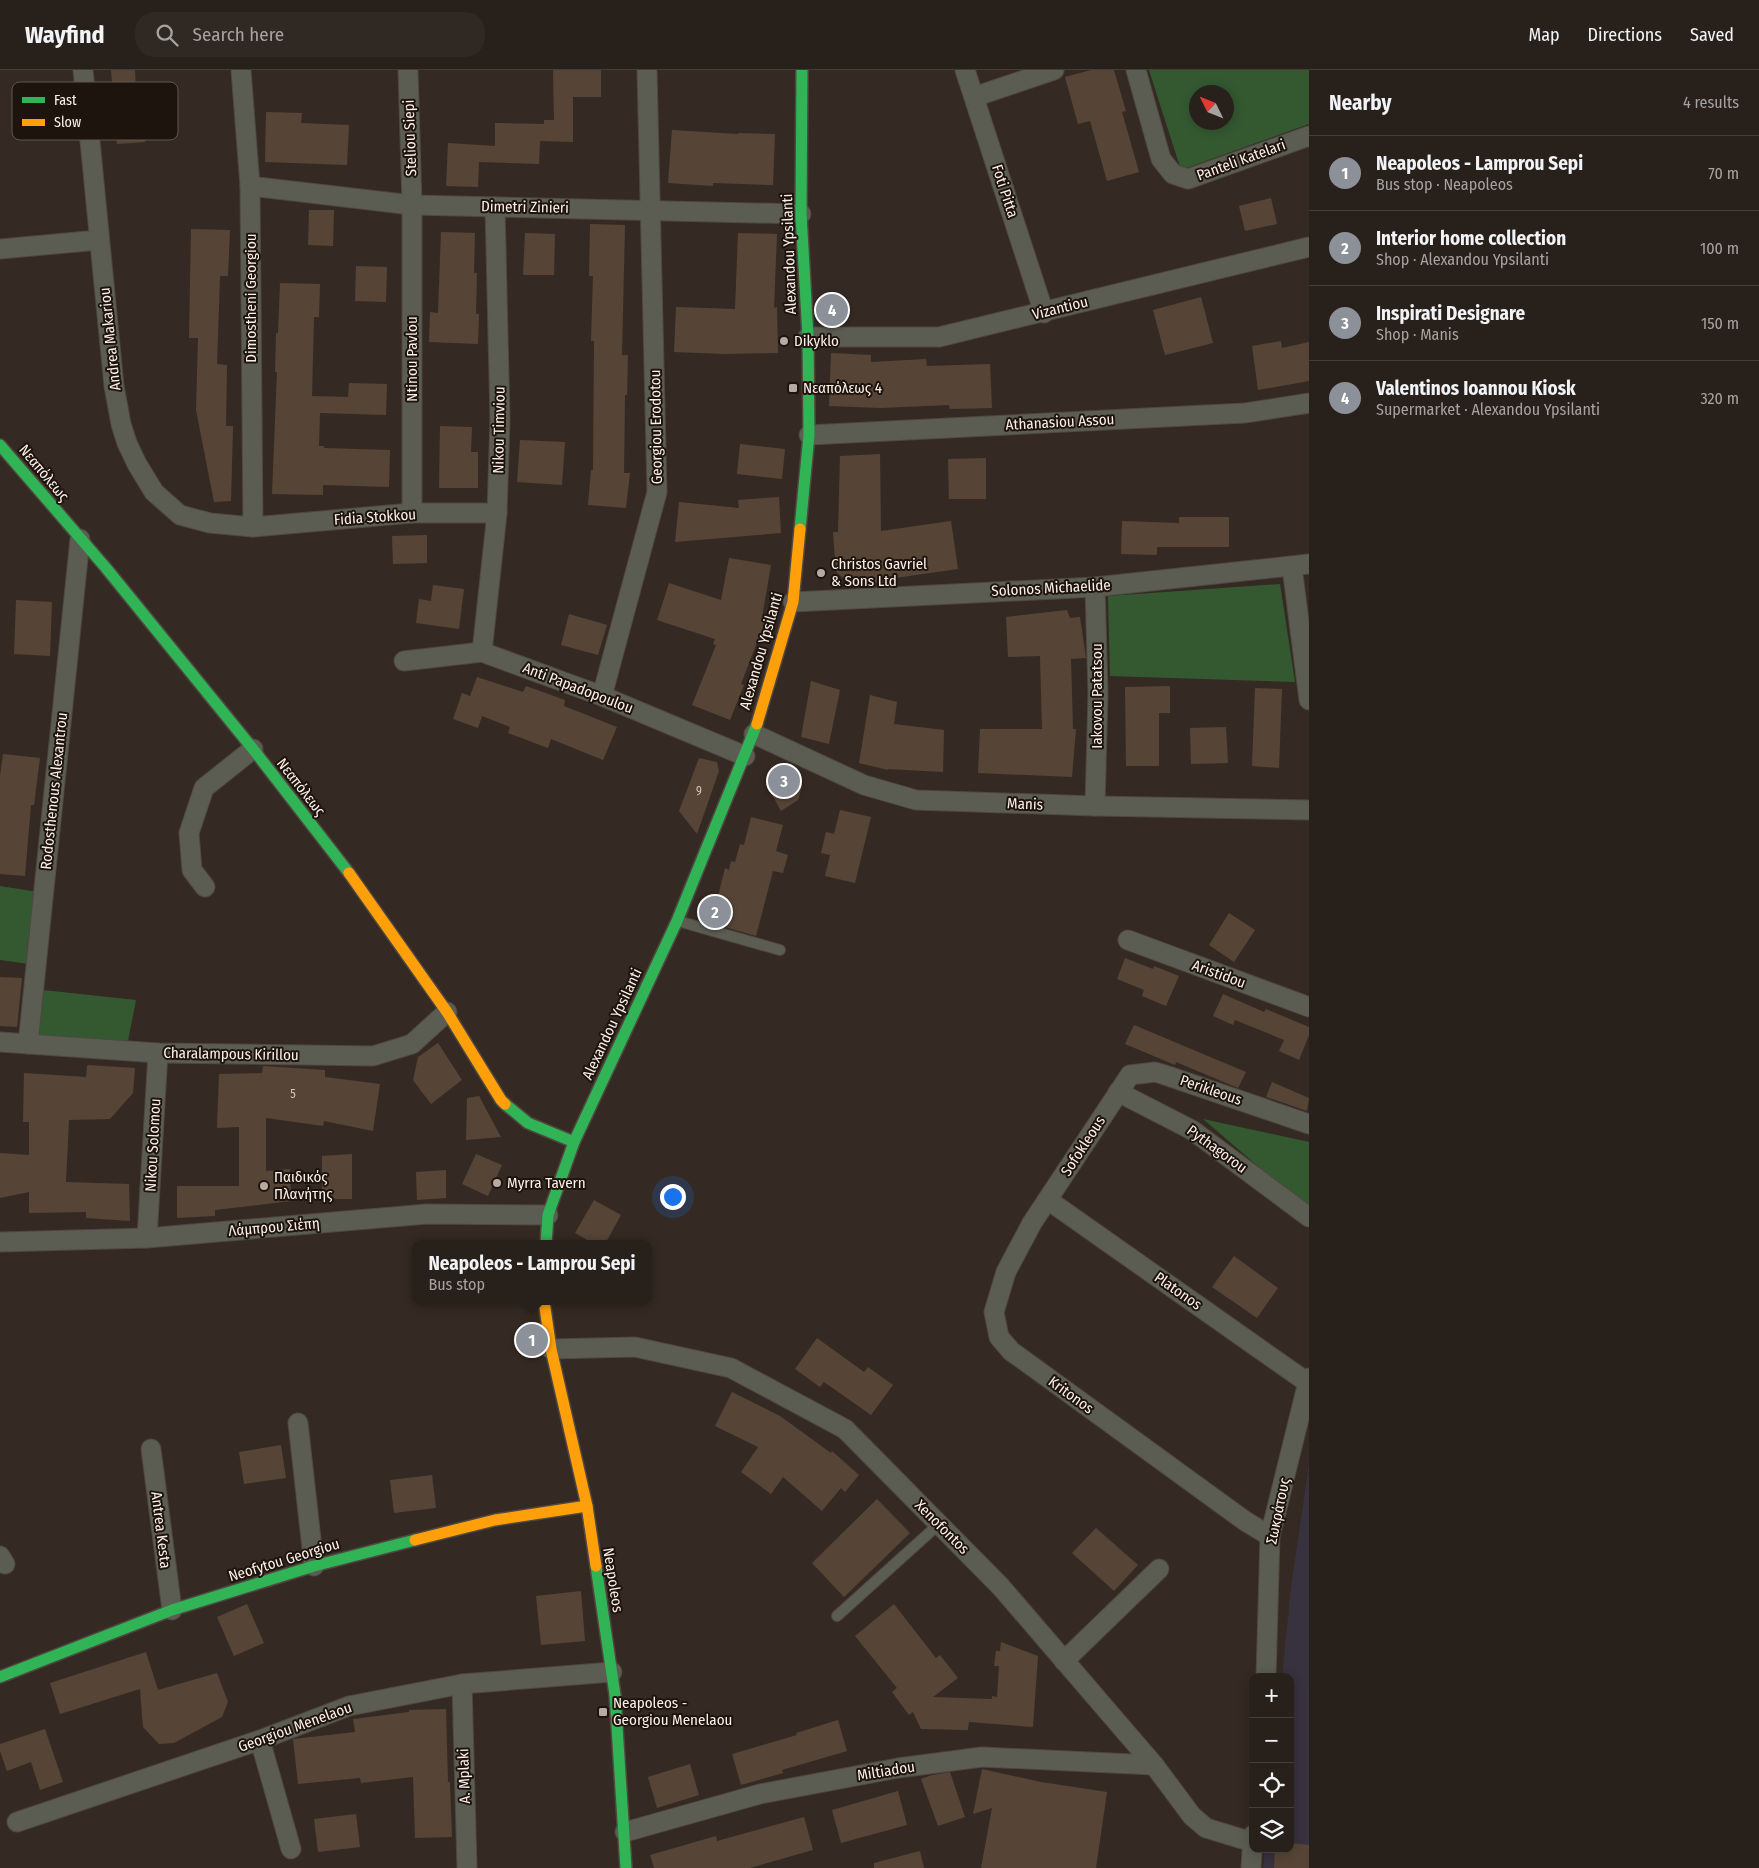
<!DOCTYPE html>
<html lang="en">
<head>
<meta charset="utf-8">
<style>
  :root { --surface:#28201a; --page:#302823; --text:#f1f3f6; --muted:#a5a3a2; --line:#443e39; --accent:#8c9099 }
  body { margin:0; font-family:"Fira Sans Condensed",sans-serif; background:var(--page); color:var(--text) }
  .controls { position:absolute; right:15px; bottom:15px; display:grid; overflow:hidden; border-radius:10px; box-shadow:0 2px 12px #0003 }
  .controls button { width:45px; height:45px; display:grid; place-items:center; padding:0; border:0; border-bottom:1px solid var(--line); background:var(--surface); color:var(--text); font:25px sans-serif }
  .compass { position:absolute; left:1189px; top:15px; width:45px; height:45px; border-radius:50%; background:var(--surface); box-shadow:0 2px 12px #0003; rotate:313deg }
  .you { position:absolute; left:672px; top:1126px; width:18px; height:18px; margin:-12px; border:4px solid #fff; border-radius:50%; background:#1a73e8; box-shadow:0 0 0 8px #1a73e833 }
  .badge { display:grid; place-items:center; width:32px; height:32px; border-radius:50%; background:var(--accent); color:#fff; font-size:16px; font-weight:700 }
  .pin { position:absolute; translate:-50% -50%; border:2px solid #fff; box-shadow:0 1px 5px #0006 }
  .popup { position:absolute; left:412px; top:1170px; width:240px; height:65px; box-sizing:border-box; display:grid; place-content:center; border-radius:10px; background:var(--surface); filter:drop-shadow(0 1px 4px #0005); font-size:16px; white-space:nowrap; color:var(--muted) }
  .popup b { font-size:19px; color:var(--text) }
  .popup::after { content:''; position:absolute; left:50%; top:100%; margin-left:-10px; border:10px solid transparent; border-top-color:var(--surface) }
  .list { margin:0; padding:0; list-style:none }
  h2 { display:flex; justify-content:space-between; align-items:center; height:65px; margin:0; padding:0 20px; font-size:21px }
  h2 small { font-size:16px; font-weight:400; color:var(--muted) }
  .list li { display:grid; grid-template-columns:32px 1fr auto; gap:15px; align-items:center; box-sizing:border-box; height:75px; padding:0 20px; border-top:1px solid var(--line) }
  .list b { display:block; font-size:19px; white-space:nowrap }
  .list p { margin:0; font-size:16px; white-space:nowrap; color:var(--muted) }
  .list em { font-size:16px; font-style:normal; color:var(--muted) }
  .icon { flex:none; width:28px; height:28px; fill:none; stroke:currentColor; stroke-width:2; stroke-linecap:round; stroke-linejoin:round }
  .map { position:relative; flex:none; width:1309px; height:1798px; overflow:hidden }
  header { display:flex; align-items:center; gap:30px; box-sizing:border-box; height:70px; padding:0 25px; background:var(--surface); border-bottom:1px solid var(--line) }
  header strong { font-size:24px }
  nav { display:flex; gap:28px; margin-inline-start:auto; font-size:18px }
  .search { width:350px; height:45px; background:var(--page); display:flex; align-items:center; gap:12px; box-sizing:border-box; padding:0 18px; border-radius:20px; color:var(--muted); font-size:19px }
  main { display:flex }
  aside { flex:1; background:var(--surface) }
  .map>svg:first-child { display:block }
  .education { fill:#38313e }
  .green { fill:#345931; fill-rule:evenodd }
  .building { fill:#564536 }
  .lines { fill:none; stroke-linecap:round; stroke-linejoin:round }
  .lane-casing { stroke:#4f4740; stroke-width:12 }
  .street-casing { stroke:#4f4740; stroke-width:21 }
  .fast-casing { stroke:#4f4740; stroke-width:14 }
  .slow-casing { stroke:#4f4740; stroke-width:14 }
  .lane { stroke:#5c5d52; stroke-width:10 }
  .street { stroke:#5c5d52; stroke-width:19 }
  .fast { stroke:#30b455; stroke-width:11 }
  .slow { stroke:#ff9f0a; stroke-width:11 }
  .poi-dot { fill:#b7aba2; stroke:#1d140e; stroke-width:2 }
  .labels { text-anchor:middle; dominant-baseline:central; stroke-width:4; stroke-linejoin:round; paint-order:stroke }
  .number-label { font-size:12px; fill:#d3c5bb }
  .street-label { font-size:15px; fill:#fdf0e7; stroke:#1d140e }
  .poi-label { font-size:15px; fill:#fdf0e7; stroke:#1d140e; text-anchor:start }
  .key { fill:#1d140e; stroke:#60564f; stroke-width:1 }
  .key-label { font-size:14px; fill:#fdf0e7 }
</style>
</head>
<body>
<header>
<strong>Wayfind</strong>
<div class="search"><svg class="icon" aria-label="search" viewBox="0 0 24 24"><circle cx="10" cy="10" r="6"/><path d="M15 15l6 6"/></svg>Search here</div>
<nav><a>Map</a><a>Directions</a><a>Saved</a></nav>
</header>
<main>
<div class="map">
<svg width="1309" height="1798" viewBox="0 0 1309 1798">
  <rect width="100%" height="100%" fill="#352a23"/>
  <!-- education -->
  <path class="education" d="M1309 1394V1798H1263L1265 1779H1290V1607H1282L1291 1517Z"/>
  <!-- green -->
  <g class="green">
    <path d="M1149 0H1309V54L1181 100ZM1196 22H1226V52H1196Z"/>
    <path d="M1280 514 1295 612 1110 606 1108 526Z"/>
    <path d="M0 816 38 822 29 894 0 890Z"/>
    <path d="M43 920 136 930 128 971 39 965Z"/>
    <path d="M1203 1049 1309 1072V1140Z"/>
  </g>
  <!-- building -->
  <g class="building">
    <path d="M111 0H135L136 26 141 25 145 72 117 74Z"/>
    <path d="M553 0H601V27H573V72L540 71 539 94 479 92 478 117 446 116 448 73 495 76V53L544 54V50H554Z"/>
    <path d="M1091 0H1114L1126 41 1122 42 1139 102 1107 111 1090 51 1078 54 1065 7Z"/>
    <path d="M266 42 302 43 301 53 349 55 347 95 265 92Z"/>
    <path d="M672 60 738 64V63L775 64 773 115 713 113V116L668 113Z"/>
    <path d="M1271 128 1277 154 1245 161 1239 136Z"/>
    <path d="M309 140H334L333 176 308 175Z"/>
    <path d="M590 154 625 155 622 285H628L627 325H625L624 403H630L626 438 588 435 591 400H593L594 271H591L593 206H589Z"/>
    <path d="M191 159 230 160 228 206H220L217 294 227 295 226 356H233L231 431 214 432 196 340 198 268H189Z"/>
    <path d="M441 162 475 163 474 203H477L476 244H479L478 274 429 272 430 242 438 243Z"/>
    <path d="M525 163 555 164 554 205H523Z"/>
    <path d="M738 163 777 164 774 238 777 237 778 283 724 284 674 282 676 237 735 239Z"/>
    <path d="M356 196 387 197 386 232 355 231Z"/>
    <path d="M280 213 320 214 319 247H314L312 326 348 327 349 313 387 314 386 345 320 343 319 376H324V378L390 380 389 417 323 415V425L272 424 277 302H275L276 263H278Z"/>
    <path d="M1201 227 1213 273 1165 285 1153 240Z"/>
    <path d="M1281 271 1282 278 1309 272V311L1258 320 1252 276Z"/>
    <path d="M831 283 871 285V292L926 289 927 296 990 294 992 338 950 339 949 335 881 338 829 336Z"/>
    <path d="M440 356 472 357 471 382H478V418H439Z"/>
    <path d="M520 370 565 372 562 415 517 412Z"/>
    <path d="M740 374 785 379 782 409 737 404Z"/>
    <path d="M880 384 881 461 951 451 958 499 895 508V512L852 514 843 508 836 502 833 462H838L840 386Z"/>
    <path d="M986 388V429H949L948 389Z"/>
    <path d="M779 427 781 463 675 472 679 432 739 438 738 430Z"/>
    <path d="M1179 447H1229V477H1157V485L1121 484 1122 451 1179 453Z"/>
    <path d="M427 465V493L393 494 392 466Z"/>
    <path d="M729 488 771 495 762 547 766 549 741 614 744 615 730 650 692 635 716 575 713 574 715 569 657 550 669 513 721 530Z"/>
    <path d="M433 515 464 519 459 559 416 553 419 529 431 531Z"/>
    <path d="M16 530 52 532 50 586 14 584Z"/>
    <path d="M1067 540 1070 548 1080 547 1086 588 1071 589 1073 659H1076L1072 707 978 703 980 659H1042L1040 586 1008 587 1006 547Z"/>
    <path d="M569 544 607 555 598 585 561 575Z"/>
    <path d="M477 607 523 622 526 616 565 630 564 636 617 657 603 690 551 669 548 678 508 663 510 657 482 646 478 658 453 649 462 623 470 626Z"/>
    <path d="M811 611 840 620 829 674 801 667Z"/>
    <path d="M1170 616V643H1159V696H1126L1125 617Z"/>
    <path d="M1255 618 1282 619 1279 698 1252 696Z"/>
    <path d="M870 625 897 632 894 654 944 660 943 702 888 699V700L859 693Z"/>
    <path d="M1226 657 1228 693 1191 694 1190 658Z"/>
    <path d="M3 684 40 688 34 735H31L25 806 0 804V706Z"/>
    <path d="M699 688 717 692 719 701 697 764 679 741Z"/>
    <path d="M786 701 796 704 802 717 798 730 781 741 770 721 775 709Z"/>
    <path d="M840 740 871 747 855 813 825 806 830 785 821 783 826 762 834 764Z"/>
    <path d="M751 747 783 755 776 781 788 785 783 803 773 801 756 866 704 851 709 833 716 834 725 798 729 800 731 791 735 792 740 774 744 775Z"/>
    <path d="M1229 843 1255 860 1234 892 1209 875Z"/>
    <path d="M1125 888 1153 899 1154 896 1179 906 1166 936 1142 926 1144 920 1117 909Z"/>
    <path d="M0 907 22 908 17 957 0 956Z"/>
    <path d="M1223 924 1264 942 1266 939 1309 957V965L1299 990 1279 981 1284 970 1235 950 1233 955 1213 946Z"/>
    <path d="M1134 955 1246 1002 1238 1018 1176 992 1175 995 1125 974Z"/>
    <path d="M438 973 462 1010 431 1034 413 1010 418 987Z"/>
    <path d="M87 995 135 998 133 1023 110 1049 69 1050 66 1112 129 1114 130 1151 86 1148V1142L29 1143V1122L0 1128V1083L29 1085V1052H23L24 1003 86 1007Z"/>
    <path d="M263 996 325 1000V1007L380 1014 373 1061 324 1051 323 1056 266 1048V1101L290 1099 291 1131 215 1140V1146L177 1148V1116H239V1057L217 1058 219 1004 262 1003Z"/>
    <path d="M1272 1012 1309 1028 1307 1041 1266 1027Z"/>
    <path d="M479 1026 501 1067 466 1070 467 1028Z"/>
    <path d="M352 1084V1129H322V1086Z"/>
    <path d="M476 1084 502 1095 488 1126 462 1114Z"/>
    <path d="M446 1100V1128L417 1130 416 1102Z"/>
    <path d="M594 1130 621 1145 605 1174H594L575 1163Z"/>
    <path d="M1234 1186 1278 1218 1257 1248 1212 1217Z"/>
    <path d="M817 1268 864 1302 868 1297 893 1315 871 1345 824 1312 820 1317 795 1299Z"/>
    <path d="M732 1322 780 1346 831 1383 832 1381 859 1405 845 1422 841 1418 822 1441 783 1407 771 1424 741 1402 758 1377 715 1356Z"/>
    <path d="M281 1375 286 1408 244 1414 239 1382Z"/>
    <path d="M432 1405 436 1438 394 1443 390 1410Z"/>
    <path d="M877 1429 910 1463 844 1527 812 1493Z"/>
    <path d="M1096 1458 1138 1495 1114 1521 1072 1483Z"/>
    <path d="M581 1521 585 1571 541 1575 536 1526Z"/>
    <path d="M247 1534 264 1573 234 1586 217 1547Z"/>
    <path d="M894 1534 936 1588 940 1585 958 1608 933 1627 992 1629V1626L997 1627 999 1596H994L996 1581H1000L1001 1572 1038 1586 1033 1657 969 1652 968 1660 921 1659 913 1642 909 1645 892 1622 897 1618 855 1566Z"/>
    <path d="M146 1582 158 1620 217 1603 228 1632 222 1647 174 1673 159 1674 143 1657 140 1619 60 1644 50 1613Z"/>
    <path d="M446 1639 448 1712H450L452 1767 415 1768 413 1707 361 1713 360 1708 298 1714 293 1669 355 1662 353 1649 409 1642V1640Z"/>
    <path d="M838 1650 847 1681 782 1700 783 1703 741 1715 732 1684 797 1665 796 1663Z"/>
    <path d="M45 1659 63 1712 40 1720 31 1692 7 1701 0 1681V1674Z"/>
    <path d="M690 1694 699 1725 657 1738 648 1707Z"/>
    <path d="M982 1699 1041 1712 1107 1722 1096 1798H981L992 1738 973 1744Z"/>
    <path d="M950 1702 965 1747 938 1756 921 1709 932 1705Z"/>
    <path d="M898 1721 907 1755 841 1773 832 1740Z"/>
    <path d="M356 1744 360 1777 318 1782 314 1749Z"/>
    <path d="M804 1747 813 1780 750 1798H654L650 1785 716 1766 717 1771Z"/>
    <path d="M1290 1773 1309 1775V1798H1274L1275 1779H1290Z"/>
    <path d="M920 1781 924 1798H874V1793Z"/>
  </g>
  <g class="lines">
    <defs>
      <g id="lane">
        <path d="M678 851 780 880"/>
        <path d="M837 1546 939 1454"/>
      </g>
      <g id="street">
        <path d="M83 0 114 316 121 354 127 373 137 394 154 422 180 445 210 453 253 457 412 443H497"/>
        <path d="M241 0 250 116 253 457"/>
        <path d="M408 0 412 135V443"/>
        <path d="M965 0 1044 243"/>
        <path d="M1136 0 1161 89 1173 104 1188 109 1309 66"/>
        <path d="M974 27 1054 0"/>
        <path d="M250 116 412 135 801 144"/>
        <path d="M0 179 99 170"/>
        <path d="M808 267H939L1309 177"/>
        <path d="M809 365 1245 343 1309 333"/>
        <path d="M1292 497 1309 630"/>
        <path d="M793 532 1095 517 1309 494"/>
        <path d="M482 582 497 443 500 349 495 137"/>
        <path d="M404 591 482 582 602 626 745 686"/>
        <path d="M602 626 657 422 647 0"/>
        <path d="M754 664 864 715 916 730 1095 736 1309 740"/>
        <path d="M1095 736 1098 623 1095 517"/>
        <path d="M205 817 192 800 189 763 204 718 253 679"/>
        <path d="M1128 870 1309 937"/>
        <path d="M0 972 158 983 373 986 412 974 447 942"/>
        <path d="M28 974 80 469"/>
        <path d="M1118 1022 1192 1060 1309 1147"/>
        <path d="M1048 1130 1308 1313"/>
        <path d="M147 1168 158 983"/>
        <path d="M0 1172 147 1168 427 1144 548 1145"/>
        <path d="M551 1279 635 1277 731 1298 845 1359 1001 1517 1154 1695 1192 1746 1206 1758 1252 1772"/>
        <path d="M298 1353 314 1496"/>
        <path d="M151 1379 172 1540"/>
        <path d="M1270 1466 1245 1451 1011 1281 999 1267 994 1242 1006 1202 1032 1153 1130 1005 1155 1002 1165 1005 1309 1054"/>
        <path d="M0 1486 5 1494"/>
        <path d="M1064 1591 1159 1499"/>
        <path d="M1266 1607 1270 1466 1309 1308"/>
        <path d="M462 1614 467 1798"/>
        <path d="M260 1670 291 1779"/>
        <path d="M17 1752 260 1670 349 1636 462 1614 612 1602"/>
        <path d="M625 1762 760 1724 898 1698 982 1687 1154 1695"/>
        <path d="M1251 1798 1253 1765"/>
      </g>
      <g id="fast">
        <path d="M0 375 106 498 253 679 349 803"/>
        <path d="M800 459 809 365 808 267 801 144 802 0"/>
        <path d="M505 1034 528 1053 574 1072"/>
        <path d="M546 1174 548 1145 574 1072 677 851 757 654"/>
        <path d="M596 1496 615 1625 626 1798"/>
        <path d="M0 1607 172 1540 314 1496 415 1470"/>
      </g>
      <g id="slow">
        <path d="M757 654 793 532 800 459"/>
        <path d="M349 803 447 942 501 1030 505 1034"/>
        <path d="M544 1231 551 1279 587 1436 596 1496"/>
        <path d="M415 1470 495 1450 587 1436"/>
      </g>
    </defs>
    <!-- lane casing -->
    <use href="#lane" class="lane-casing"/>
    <!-- street casing -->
    <use href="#street" class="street-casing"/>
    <!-- fast casing -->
    <use href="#fast" class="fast-casing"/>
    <!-- slow casing -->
    <use href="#slow" class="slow-casing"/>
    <!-- lane -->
    <use href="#lane" class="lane"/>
    <!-- street -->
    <use href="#street" class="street"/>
    <!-- fast -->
    <use href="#fast" class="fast"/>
    <!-- slow -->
    <use href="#slow" class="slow"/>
  </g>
  <!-- markers -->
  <g class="poi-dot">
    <circle cx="784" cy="271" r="5"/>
    <rect x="788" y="313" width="10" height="10" rx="2.5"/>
    <circle cx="821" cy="503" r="5"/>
    <circle cx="497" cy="1113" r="5"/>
    <circle cx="264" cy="1116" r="5"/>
    <rect x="598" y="1637" width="10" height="10" rx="2.5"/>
  </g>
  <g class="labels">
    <!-- number labels -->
    <g class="number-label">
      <text x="699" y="721">9</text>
      <text x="293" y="1024">5</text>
    </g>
    <!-- street labels -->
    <g class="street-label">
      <text transform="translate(410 68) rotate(-92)">Steliou Siepi</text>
      <text transform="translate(1241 90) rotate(-20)">Panteli Katelari</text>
      <text transform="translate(1005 121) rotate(72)">Foti Pitta</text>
      <text transform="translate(525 137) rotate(1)">Dimetri Zinieri</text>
      <text transform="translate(789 184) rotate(-92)">Alexandou Ypsilanti</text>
      <text transform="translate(251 228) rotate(-90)">Dimostheni Georgiou</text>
      <text transform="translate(1060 238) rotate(-14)">Vizantiou</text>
      <text transform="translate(110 269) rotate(-96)">Andrea Makariou</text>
      <text transform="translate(412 289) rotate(-90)">Ntinou Pavlou</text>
      <text transform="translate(1060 352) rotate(-3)">Athanasiou Assou</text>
      <text transform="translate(656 357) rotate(-91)">Georgiou Erodotou</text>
      <text transform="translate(499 360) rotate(-89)">Nikou Timviou</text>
      <text transform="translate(44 403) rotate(50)">Νεαπόλεως</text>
      <text transform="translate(375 447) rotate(-4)">Fidia Stokkou</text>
      <text transform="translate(1051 518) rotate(-3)">Solonos Michaelide</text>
      <text transform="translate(761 581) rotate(-74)">Alexandou Ypsilanti</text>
      <text transform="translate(578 618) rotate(21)">Anti Papadopoulou</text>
      <text transform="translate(1097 626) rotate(-90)">Iakovou Patatsou</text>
      <text transform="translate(301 717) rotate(52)">Νεαπόλεως</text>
      <text transform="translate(54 721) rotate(-84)">Rodosthenous Alexantrou</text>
      <text transform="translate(1025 734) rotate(2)">Manis</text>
      <text transform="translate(1219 904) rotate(20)">Aristidou</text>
      <text transform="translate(612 954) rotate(-65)">Alexandou Ypsilanti</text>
      <text transform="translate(231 984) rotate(1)">Charalampous Kirillou</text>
      <text transform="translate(1211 1020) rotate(19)">Perikleous</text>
      <text transform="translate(153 1075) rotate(-87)">Nikou Solomou</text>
      <text transform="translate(1083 1076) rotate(-57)">Sofokleous</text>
      <text transform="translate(1217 1079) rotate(36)">Pythagorou</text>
      <text transform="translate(274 1157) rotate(-5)">Λάμπρου Σιέπη</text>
      <text transform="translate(1178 1221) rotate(35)">Platonos</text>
      <text transform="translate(1071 1325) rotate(36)">Kritonos</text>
      <text transform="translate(1278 1441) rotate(-78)">Σωκράτους</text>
      <text transform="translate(942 1457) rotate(45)">Xenofontos</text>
      <text transform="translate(161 1460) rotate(83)">Antrea Kesta</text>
      <text transform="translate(284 1490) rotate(-17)">Neofytou Georgiou</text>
      <text transform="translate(613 1510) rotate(81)">Neapoleos</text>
      <text transform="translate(295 1657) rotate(-20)">Georgiou Menelaou</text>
      <text transform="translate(886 1701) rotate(-9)">Miltiadou</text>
      <text transform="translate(464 1706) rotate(-92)">A. Mplaki</text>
    </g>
    <!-- poi labels -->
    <g class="poi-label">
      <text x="794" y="271">Dikyklo</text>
      <text x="803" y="318">Νεαπόλεως 4</text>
      <text x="831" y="494">Christos Gavriel<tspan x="831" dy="17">&amp; Sons Ltd</tspan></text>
      <text x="274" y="1107">Παιδικός<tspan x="274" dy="17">Πλανήτης</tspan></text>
      <text x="507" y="1113">Myrra Tavern</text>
      <text x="613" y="1633">Neapoleos -<tspan x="613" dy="17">Georgiou Menelaou</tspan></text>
    </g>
  </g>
  <!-- legend -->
  <rect x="12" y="12" width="166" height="58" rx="8" class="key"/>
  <rect x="22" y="27" width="23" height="6" fill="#30b455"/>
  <rect x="22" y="49" width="23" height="7" fill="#ff9f0a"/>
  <g class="key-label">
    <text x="54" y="35">Fast</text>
    <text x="54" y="57">Slow</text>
  </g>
</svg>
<div class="controls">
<button>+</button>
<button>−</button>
<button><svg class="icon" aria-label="locate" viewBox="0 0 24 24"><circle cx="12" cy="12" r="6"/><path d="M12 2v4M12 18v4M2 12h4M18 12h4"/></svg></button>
<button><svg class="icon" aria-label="layers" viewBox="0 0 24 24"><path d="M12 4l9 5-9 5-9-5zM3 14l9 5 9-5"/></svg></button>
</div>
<svg class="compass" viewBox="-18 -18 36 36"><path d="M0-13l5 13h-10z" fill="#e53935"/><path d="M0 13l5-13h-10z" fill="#a5a3a2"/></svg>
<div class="you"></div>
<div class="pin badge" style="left:532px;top:1270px">1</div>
<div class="popup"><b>Neapoleos - Lamprou Sepi</b>Bus stop</div>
<div class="pin badge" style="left:715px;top:842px">2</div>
<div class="pin badge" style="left:784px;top:711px">3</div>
<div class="pin badge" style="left:832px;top:240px">4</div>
</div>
<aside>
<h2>Nearby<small>4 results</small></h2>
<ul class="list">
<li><span class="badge">1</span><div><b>Neapoleos - Lamprou Sepi</b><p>Bus stop · Neapoleos</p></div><em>70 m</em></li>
<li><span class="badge">2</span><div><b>Interior home collection</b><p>Shop · Alexandou Ypsilanti</p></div><em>100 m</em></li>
<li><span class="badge">3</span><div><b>Inspirati Designare</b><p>Shop · Manis</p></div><em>150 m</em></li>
<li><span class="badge">4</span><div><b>Valentinos Ioannou Kiosk</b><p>Supermarket · Alexandou Ypsilanti</p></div><em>320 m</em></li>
</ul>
</aside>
</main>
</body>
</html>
